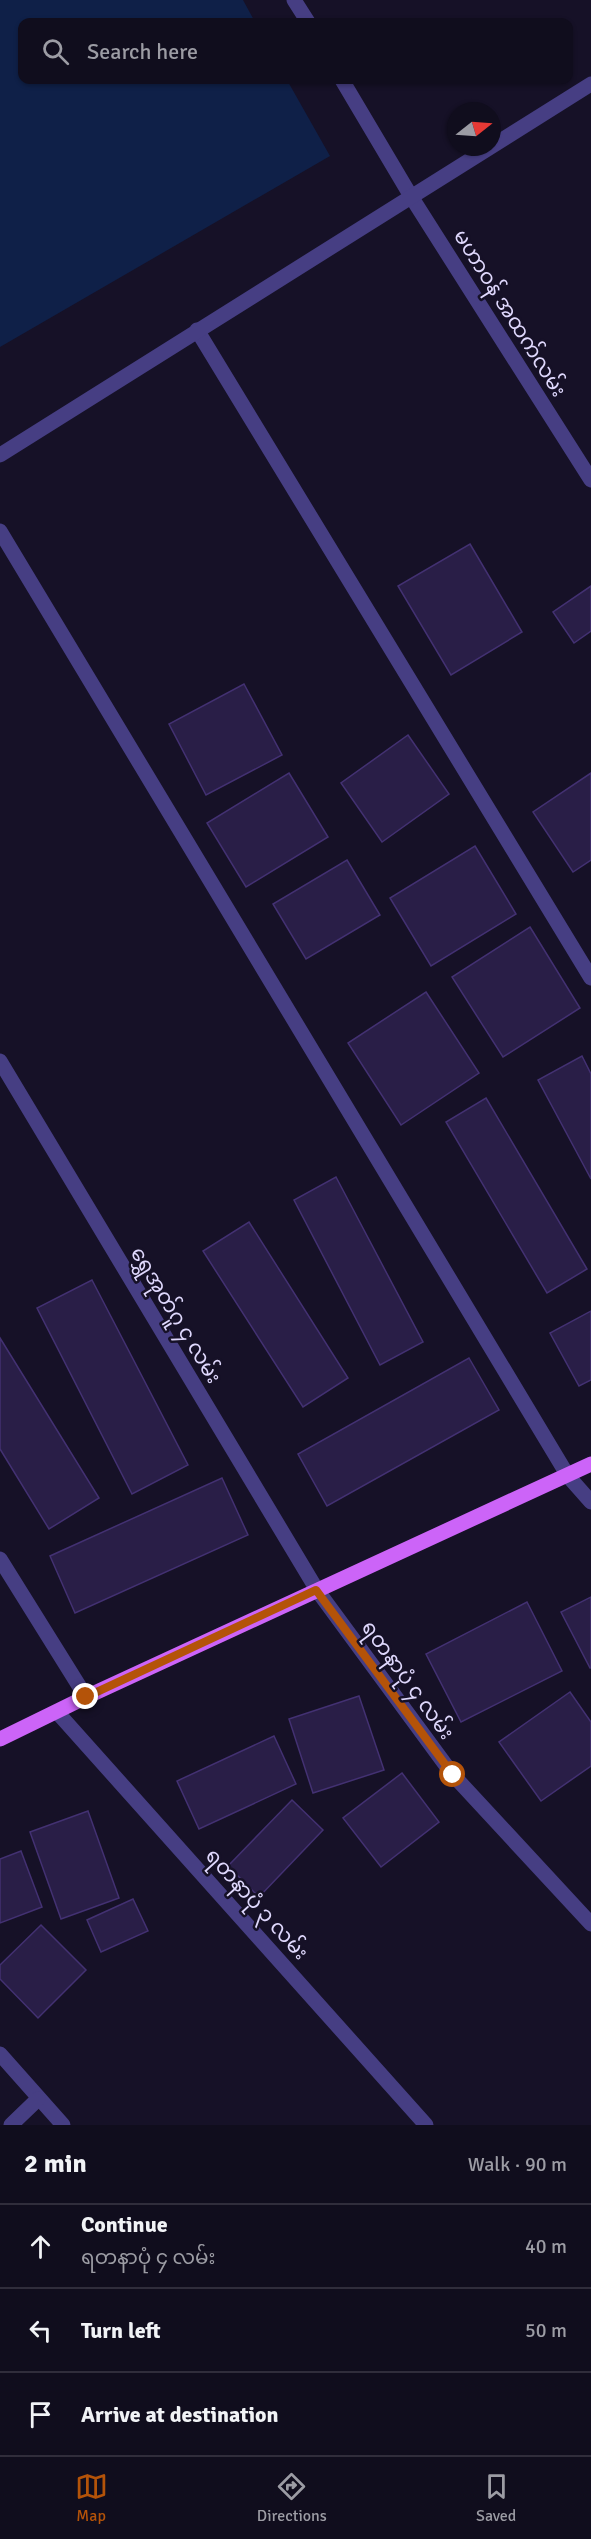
<!DOCTYPE html>
<html lang="en">
<head>
<meta charset="utf-8">
<style>
  :root { --surface:#100d1d; --page:#191626; --text:#f1f3f6; --muted:#9c9ca4; --line:#302d3b; --accent:#b45309 }
  body { margin:0; font-family:Signika,"Noto Sans Myanmar",sans-serif; background:var(--page); color:var(--text) }
  .compass { position:absolute; left:447px; top:102px; width:54px; height:54px; border-radius:50%; background:var(--surface); box-shadow:0 2px 4px #0004; rotate:73deg }
  .stop { position:absolute; width:18px; height:18px; margin:-14px; border:4px solid #b45309; border-radius:50%; background:#fff }
  .stop.end { background:#b45309; border-color:#fff; box-shadow:0 2px 6px #0008 }
  .list { margin:0; padding:0; list-style:none }
  h2 { display:flex; justify-content:space-between; align-items:center; height:78px; margin:0; padding:0 24px; font-size:26px }
  h2 small { font-size:20px; font-weight:400; color:var(--muted) }
  .list li { display:grid; grid-template-columns:39px 1fr auto; gap:18px; align-items:center; box-sizing:border-box; height:84px; padding:0 24px; border-top:2px solid var(--line) }
  .list b { display:block; font-size:22px; white-space:nowrap }
  .list p { margin:0; font-size:20px; white-space:nowrap; color:var(--muted) }
  .list em { font-size:20px; font-style:normal; color:var(--muted) }
  .icon { flex:none; width:33px; height:33px; fill:none; stroke:currentColor; stroke-width:2; stroke-linecap:round; stroke-linejoin:round }
  .map { position:relative; flex:none; width:591px; height:2125px; overflow:hidden }
  .search { position:absolute; background:var(--surface); box-shadow:0 2px 4px #0004; left:18px; right:18px; top:18px; height:66px; display:flex; align-items:center; gap:15px; box-sizing:border-box; padding:0 21px; border-radius:12px; color:var(--muted); font-size:22px }
  .sheet { height:330px; background:var(--surface) }
  nav { display:flex; justify-content:space-around; align-items:center; box-sizing:border-box; height:84px; border-top:2px solid var(--line); background:var(--surface); font-size:16px; color:var(--muted) }
  nav a { display:grid; justify-items:center; gap:3px }
  nav .on { color:var(--accent) }
  .map>svg:first-child { display:block }
  .water { fill:#0f2048 }
  .building { fill:#291e47; stroke:#433172; stroke-width:1.5 }
  .lines { fill:none; stroke-linecap:round; stroke-linejoin:round }
  .minor { stroke:#463e83; stroke-width:15 }
  .major { stroke:#cc64f8; stroke-width:15 }
  .route { stroke:#b45309; stroke-width:8 }
  .labels { text-anchor:middle; dominant-baseline:central; stroke-width:5; stroke-linejoin:round; paint-order:stroke }
  .street-label { font-size:21px; fill:#dfd8fd; stroke:#161127 }
</style>
</head>
<body>
<div class="map">
<svg width="591" height="2125" viewBox="0 0 591 2125">
  <rect width="100%" height="100%" fill="#161127"/>
  <!-- water -->
  <path class="water" d="M0 0H243L255 22H22V80H287L330 156 0 347Z"/>
  <!-- building -->
  <g class="building">
    <path d="M470 544 522 632 451 675 398 586Z"/>
    <path d="M591 586V631L574 643 553 612Z"/>
    <path d="M244 684 282 755 206 795 169 724Z"/>
    <path d="M408 735 449 794 382 842 341 783Z"/>
    <path d="M289 773 328 837 246 887 207 823Z"/>
    <path d="M591 773V860L573 872 533 812Z"/>
    <path d="M475 846 516 914 431 966 390 898Z"/>
    <path d="M347 860 380 915 306 959 273 904Z"/>
    <path d="M530 927 580 1008 503 1057 452 977Z"/>
    <path d="M426 992 479 1073 401 1125 348 1043Z"/>
    <path d="M582 1056 591 1074V1179L538 1080Z"/>
    <path d="M486 1098 587 1269 547 1293 446 1122Z"/>
    <path d="M336 1177 423 1342 380 1365 294 1200Z"/>
    <path d="M249 1222 348 1378 303 1407 203 1251Z"/>
    <path d="M92 1280 188 1465 132 1494 37 1308Z"/>
    <path d="M591 1311V1380L579 1386 550 1333Z"/>
    <path d="M0 1338 99 1498 49 1529 0 1449Z"/>
    <path d="M469 1358 499 1410 327 1506 298 1454Z"/>
    <path d="M222 1478 248 1535 75 1613 50 1556Z"/>
    <path d="M591 1597V1668H590L561 1612Z"/>
    <path d="M527 1602 562 1671 461 1722 426 1654Z"/>
    <path d="M570 1692 591 1722V1766L541 1801 499 1742Z"/>
    <path d="M359 1696 384 1770 313 1793 289 1719Z"/>
    <path d="M274 1736 296 1784 199 1829 177 1781Z"/>
    <path d="M402 1773 439 1822 381 1867 343 1818Z"/>
    <path d="M292 1800 323 1830 259 1897 228 1866Z"/>
    <path d="M88 1811 119 1898 61 1919 30 1832Z"/>
    <path d="M21 1851 42 1907 0 1923V1859Z"/>
    <path d="M133 1899 148 1931 101 1952 87 1920Z"/>
    <path d="M41 1925 86 1970 38 2018 0 1979V1965Z"/>
  </g>
  <g class="lines">
    <!-- minor -->
    <g class="minor">
      <path d="M294 0 308 22"/>
      <path d="M342 80 412 198 591 480"/>
      <path d="M197 330 591 978"/>
      <path d="M0 455 591 84"/>
      <path d="M0 531 568 1476 591 1502"/>
      <path d="M0 1061 317 1590 453 1775 591 1924"/>
      <path d="M0 1559 86 1697"/>
      <path d="M57 1712 426 2125"/>
      <path d="M0 2054 63 2125"/>
      <path d="M11 2125 38 2099"/>
    </g>
    <!-- major -->
    <path class="major" d="M0 1739 86 1697 591 1464"/>
  </g>
  <g class="lines">
    <!-- route -->
    <path class="route" d="M86 1697 316 1590 453 1775"/>
  </g>
  <g class="labels">
    <!-- street labels -->
    <g class="street-label">
      <text transform="translate(510 313) rotate(58)">မဟာဝန် အထက်လမ်း</text>
      <text transform="translate(176 1315) rotate(59)">ရွှေအုတ်ဂူ ၄ လမ်း</text>
      <text transform="translate(408 1680) rotate(54)">ရတနာပုံ ၄ လမ်း</text>
      <text transform="translate(257 1904) rotate(48)">ရတနာပုံ ၃ လမ်း</text>
    </g>
  </g>
</svg>
<svg class="compass" viewBox="-18 -18 36 36"><path d="M0-13l5 13h-10z" fill="#e53935"/><path d="M0 13l5-13h-10z" fill="#9c9ca4"/></svg>
<div class="stop" style="left:453px;top:1775px"></div>
<div class="stop end" style="left:86px;top:1697px"></div>
<div class="search"><svg class="icon" aria-label="search" viewBox="0 0 24 24"><circle cx="10" cy="10" r="6"/><path d="M15 15l6 6"/></svg>Search here</div>
</div>
<section class="sheet">
<h2>2 min<small>Walk · 90 m</small></h2>
<ul class="list">
<li><svg class="icon" aria-label="ahead" viewBox="0 0 24 24"><path d="M12 20V5M6 11l6-6 6 6"/></svg><div><b>Continue</b><p>ရတနာပုံ ၄ လမ်း</p></div><em>40 m</em></li>
<li><svg class="icon" aria-label="left" viewBox="0 0 24 24"><path d="M17 20v-9H6M10 6l-5 5 5 5"/></svg><div><b>Turn left</b></div><em>50 m</em></li>
<li><svg class="icon" aria-label="arrive" viewBox="0 0 24 24"><path d="M6 21V4h12l-3 4 3 4H6"/></svg><div><b>Arrive at destination</b></div></li>
</ul>
</section>
<nav>
<a class="on"><svg class="icon" aria-label="map" viewBox="0 0 24 24"><path d="M3 6l6-2 6 2 6-2v14l-6 2-6-2-6 2zM9 4v14M15 6v14"/></svg>Map</a>
<a><svg class="icon" aria-label="directions" viewBox="0 0 24 24"><path d="M12 3l9 9-9 9-9-9zM9 14v-3h6M13 9l2 2-2 2"/></svg>Directions</a>
<a><svg class="icon" aria-label="saved" viewBox="0 0 24 24"><path d="M7 4h10v16l-5-4-5 4z"/></svg>Saved</a>
</nav>
</body>
</html>
